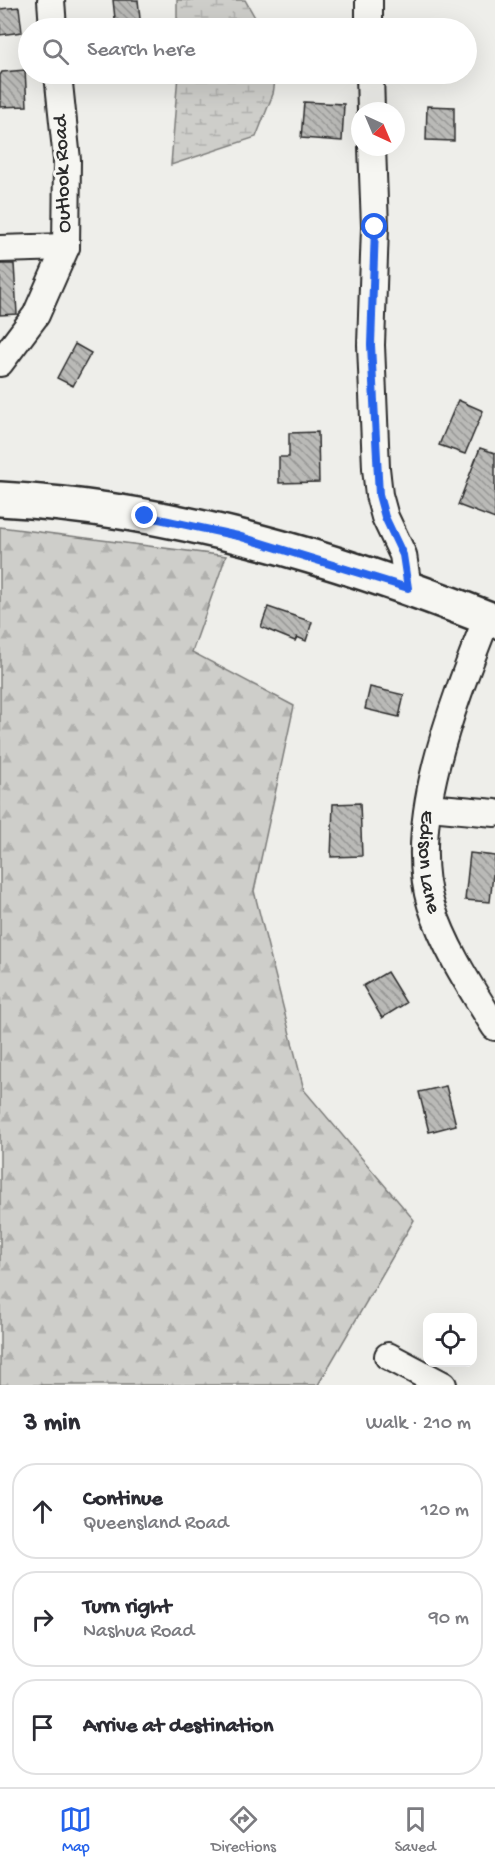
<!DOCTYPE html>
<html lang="en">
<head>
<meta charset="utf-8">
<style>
  :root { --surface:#fff; --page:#f7f7f7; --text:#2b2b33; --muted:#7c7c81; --line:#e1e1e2; --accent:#2563eb }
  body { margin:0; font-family:"Gochi Hand",sans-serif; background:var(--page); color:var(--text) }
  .controls { position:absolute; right:18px; bottom:18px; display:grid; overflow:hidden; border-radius:12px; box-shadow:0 6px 24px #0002 }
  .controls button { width:54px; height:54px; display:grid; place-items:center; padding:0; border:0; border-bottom:2px solid var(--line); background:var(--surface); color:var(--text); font:30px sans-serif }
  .compass { position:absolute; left:351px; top:102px; width:54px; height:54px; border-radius:50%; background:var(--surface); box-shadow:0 6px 24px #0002; rotate:136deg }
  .stop { position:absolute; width:18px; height:18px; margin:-14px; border:4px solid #2563eb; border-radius:50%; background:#fff }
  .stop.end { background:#2563eb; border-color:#fff; box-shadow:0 2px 6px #0008 }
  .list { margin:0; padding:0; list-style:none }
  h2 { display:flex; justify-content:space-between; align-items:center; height:78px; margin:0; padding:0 24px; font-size:26px }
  h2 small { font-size:20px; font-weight:400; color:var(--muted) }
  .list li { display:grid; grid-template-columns:39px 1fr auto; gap:18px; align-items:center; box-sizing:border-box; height:96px; margin:0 12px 12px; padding:0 12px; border:2px solid var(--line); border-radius:24px }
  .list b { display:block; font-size:22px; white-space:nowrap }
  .list p { margin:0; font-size:20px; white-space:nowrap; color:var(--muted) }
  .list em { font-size:20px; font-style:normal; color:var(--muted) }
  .icon { flex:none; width:33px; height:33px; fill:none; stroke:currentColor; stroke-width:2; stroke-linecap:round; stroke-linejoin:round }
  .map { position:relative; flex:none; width:495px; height:1385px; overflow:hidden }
  .search { position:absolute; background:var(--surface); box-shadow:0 6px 24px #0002; left:18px; right:18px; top:18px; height:66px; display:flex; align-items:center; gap:15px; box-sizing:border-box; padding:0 21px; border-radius:33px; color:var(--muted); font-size:22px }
  .sheet { height:402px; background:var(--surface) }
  nav { display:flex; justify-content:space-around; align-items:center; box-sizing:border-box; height:84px; border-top:2px solid var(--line); background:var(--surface); font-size:16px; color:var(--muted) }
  nav a { display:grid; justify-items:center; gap:3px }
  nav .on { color:var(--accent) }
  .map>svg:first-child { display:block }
  .forest { fill:url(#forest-firs); stroke:#7c7c7a; stroke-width:1.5 }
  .wetland { fill:url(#wetland-marsh); stroke:#7c7c7a; stroke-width:1.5 }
  .building { fill:url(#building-back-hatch); stroke:#2b2b2b; stroke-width:1.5 }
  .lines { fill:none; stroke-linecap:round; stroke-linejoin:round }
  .minor-casing { stroke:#2b2b2b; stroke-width:30 }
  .secondary-casing { stroke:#2b2b2b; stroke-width:38 }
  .minor { stroke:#f6f6f2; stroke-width:26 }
  .secondary { stroke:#f6f6f2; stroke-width:33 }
  .route { stroke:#2563eb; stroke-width:8 }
  .labels { text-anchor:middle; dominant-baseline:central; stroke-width:6; stroke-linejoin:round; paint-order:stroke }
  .street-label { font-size:21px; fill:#2b2b2b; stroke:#f6f6f2 }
</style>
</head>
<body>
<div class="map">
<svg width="495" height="1385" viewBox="0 0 495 1385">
  <defs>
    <pattern id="forest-firs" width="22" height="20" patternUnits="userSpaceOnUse" patternTransform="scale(1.5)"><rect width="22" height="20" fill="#cececa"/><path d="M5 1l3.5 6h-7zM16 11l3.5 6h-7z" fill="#b1b1ae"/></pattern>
    <pattern id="wetland-marsh" width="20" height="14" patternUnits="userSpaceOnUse" patternTransform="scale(1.5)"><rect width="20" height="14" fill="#cececa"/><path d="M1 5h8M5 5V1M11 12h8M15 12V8" fill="none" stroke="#b1b1ae"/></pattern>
    <pattern id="building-back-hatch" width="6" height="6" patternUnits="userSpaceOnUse" patternTransform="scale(1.5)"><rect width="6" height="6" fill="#babab7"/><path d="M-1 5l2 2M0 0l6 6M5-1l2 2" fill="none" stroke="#979795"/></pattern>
  </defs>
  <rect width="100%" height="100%" fill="#eeeeea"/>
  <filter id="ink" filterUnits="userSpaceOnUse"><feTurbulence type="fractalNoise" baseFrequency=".0167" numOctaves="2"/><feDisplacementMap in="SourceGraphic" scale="12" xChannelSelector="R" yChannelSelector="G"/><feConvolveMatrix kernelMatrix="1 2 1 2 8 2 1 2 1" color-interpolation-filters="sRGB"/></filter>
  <g filter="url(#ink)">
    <!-- forest -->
    <path class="forest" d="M0 527 226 556 192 652 294 706 254 891 304 1090 414 1220 318 1385H0Z"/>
    <!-- wetland -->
    <g class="wetland">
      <path d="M177 0H245L261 28H177Z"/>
      <path d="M178 74H276L273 94 256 137 171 165Z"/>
    </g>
    <!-- building -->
    <g class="building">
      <path d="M113 0H138L141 28H116Z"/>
      <path d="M19 7 22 32 0 35V9Z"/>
      <path d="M25 70 27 106 0 107V75L2 72Z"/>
      <path d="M304 102 344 104 342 141 301 138Z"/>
      <path d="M427 106 454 107V141L426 140Z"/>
      <path d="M0 264H14L17 314 0 315Z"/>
      <path d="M75 344 91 353 73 386 57 378Z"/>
      <path d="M458 400 483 411 465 454 439 445Z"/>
      <path d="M318 432 319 482 279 483V457H289V433Z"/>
      <path d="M480 448 495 453V519L458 505Z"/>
      <path d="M268 607 312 622 306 641 297 637 295 641 261 627Z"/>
      <path d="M370 687 404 695 399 717 365 709Z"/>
      <path d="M360 803 362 856 331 857 333 804Z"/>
      <path d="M470 853 495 856 490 902 465 900Z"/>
      <path d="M387 972 406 1003 382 1018 363 986Z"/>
      <path d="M446 1086 456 1125 429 1132 419 1092Z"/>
    </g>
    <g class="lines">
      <defs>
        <g id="minor">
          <path d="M51 0 53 28"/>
          <path d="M369 28V0"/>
          <path d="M370 74 371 111"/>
          <path d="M372 147 375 227 371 345 376 468 379 495 385 517 403 555 408 588"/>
          <path d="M0 249 66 247"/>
          <path d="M0 363 36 315 66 247 67 160 58 74"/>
          <path id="s1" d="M487 618C456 697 405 821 431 905 445 949 471 988 495 1027"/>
          <path d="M429 807 495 813"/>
          <path d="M388 1356 443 1385"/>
        </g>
        <path id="secondary" d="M0 499C171 508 336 558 495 621"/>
      </defs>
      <!-- minor casing -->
      <use href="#minor" class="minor-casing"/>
      <!-- secondary casing -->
      <use href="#secondary" class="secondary-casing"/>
      <!-- minor -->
      <use href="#minor" class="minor"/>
      <!-- secondary -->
      <use href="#secondary" class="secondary"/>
    </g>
  </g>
  <g class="lines" filter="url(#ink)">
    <!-- route -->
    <path class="route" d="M145 516 238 536 408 588 403 555 385 517 379 495 371 345 375 227"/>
  </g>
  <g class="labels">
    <!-- street labels -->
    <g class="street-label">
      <text transform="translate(64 174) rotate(-92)">Outlook Road</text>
      <text stroke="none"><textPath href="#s1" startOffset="254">Edison Lane</textPath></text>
    </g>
  </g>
</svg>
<div class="controls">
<button><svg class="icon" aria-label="locate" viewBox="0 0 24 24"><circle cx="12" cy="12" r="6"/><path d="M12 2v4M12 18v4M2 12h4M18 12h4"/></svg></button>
</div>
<svg class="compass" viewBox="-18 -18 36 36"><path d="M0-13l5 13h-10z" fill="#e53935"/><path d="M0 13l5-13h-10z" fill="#7c7c81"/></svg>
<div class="stop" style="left:375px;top:227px"></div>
<div class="stop end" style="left:145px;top:516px"></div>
<div class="search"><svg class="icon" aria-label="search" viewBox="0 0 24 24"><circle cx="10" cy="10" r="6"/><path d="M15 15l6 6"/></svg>Search here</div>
</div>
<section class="sheet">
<h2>3 min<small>Walk · 210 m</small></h2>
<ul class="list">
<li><svg class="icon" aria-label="ahead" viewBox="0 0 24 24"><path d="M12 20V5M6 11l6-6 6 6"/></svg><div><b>Continue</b><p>Queensland Road</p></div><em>120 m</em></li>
<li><svg class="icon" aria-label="right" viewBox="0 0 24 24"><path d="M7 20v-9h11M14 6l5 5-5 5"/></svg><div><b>Turn right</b><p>Nashua Road</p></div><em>90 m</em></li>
<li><svg class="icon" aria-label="arrive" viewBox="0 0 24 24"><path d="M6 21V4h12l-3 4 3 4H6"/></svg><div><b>Arrive at destination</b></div></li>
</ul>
</section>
<nav>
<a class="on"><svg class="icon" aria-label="map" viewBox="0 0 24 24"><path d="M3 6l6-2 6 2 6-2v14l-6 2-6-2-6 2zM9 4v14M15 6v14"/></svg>Map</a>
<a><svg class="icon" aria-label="directions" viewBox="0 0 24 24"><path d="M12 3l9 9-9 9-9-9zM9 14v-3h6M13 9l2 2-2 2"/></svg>Directions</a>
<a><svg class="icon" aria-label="saved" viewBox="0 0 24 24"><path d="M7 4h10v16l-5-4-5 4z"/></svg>Saved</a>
</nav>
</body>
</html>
